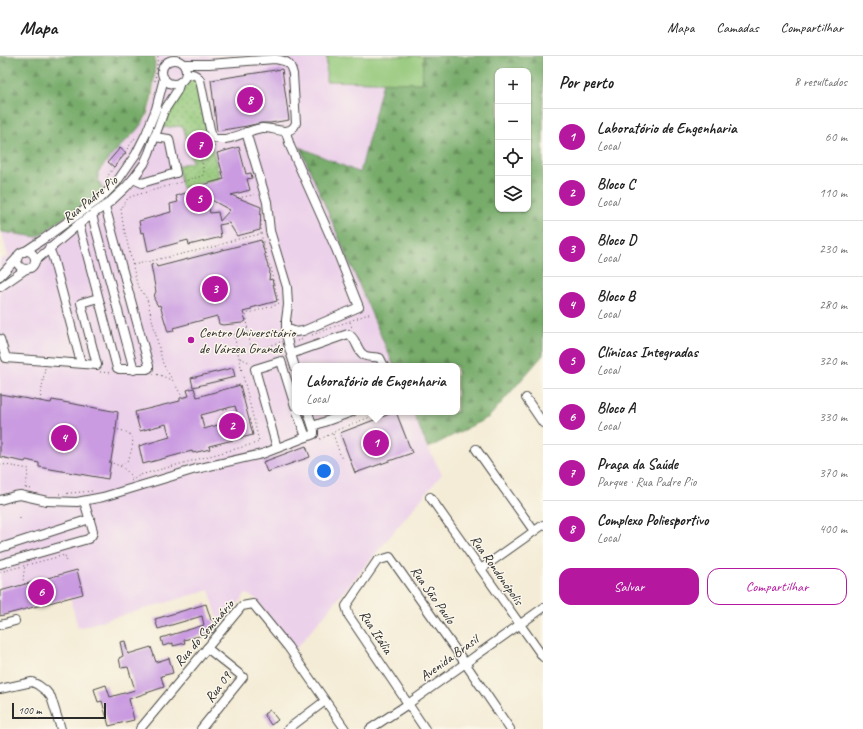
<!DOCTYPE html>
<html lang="pt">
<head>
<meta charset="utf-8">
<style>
  :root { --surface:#fff; --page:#f6f6f6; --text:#222; --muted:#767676; --line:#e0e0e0; --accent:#b5179e }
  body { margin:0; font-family:Caveat,sans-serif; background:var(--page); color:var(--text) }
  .controls { position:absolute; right:12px; top:12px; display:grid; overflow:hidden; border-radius:8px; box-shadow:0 1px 3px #0004 }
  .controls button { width:36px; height:36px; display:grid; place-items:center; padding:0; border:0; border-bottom:1px solid var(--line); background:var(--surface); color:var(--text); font:20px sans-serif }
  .scale { position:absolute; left:12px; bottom:10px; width:94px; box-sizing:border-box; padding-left:4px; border:2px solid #2b2b2b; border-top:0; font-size:11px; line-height:14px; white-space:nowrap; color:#2b2b2b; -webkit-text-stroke:3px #fbf7ec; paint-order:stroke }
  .you { position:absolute; left:324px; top:415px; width:14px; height:14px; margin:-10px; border:3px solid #fff; border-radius:50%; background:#1a73e8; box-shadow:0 0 0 6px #1a73e833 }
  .badge { display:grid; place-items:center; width:26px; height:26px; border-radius:50%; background:var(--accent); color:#fff; font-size:13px; font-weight:700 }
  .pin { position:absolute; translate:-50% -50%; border:2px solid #fff; box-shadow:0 1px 4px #0006 }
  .popup { position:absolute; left:292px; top:307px; width:168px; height:52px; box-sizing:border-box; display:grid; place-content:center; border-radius:8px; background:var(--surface); filter:drop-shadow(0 1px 3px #0005); font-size:13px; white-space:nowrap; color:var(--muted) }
  .popup b { font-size:15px; color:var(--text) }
  .popup::after { content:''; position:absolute; left:50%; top:100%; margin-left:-8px; border:8px solid transparent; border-top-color:var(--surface) }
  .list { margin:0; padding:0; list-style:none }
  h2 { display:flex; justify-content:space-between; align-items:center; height:52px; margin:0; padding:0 16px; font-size:17px }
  h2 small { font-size:13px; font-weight:400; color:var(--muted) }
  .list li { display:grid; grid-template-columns:26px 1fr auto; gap:12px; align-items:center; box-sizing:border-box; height:56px; padding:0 16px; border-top:1px solid var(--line) }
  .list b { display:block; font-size:15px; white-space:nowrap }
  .list p { margin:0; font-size:13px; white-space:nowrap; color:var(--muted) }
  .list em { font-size:13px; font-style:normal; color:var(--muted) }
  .actions { display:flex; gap:8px; padding:12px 16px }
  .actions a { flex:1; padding:9px 0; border:1px solid var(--accent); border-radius:12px; text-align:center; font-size:14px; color:var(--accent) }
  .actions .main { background:var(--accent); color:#fff }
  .icon { flex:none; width:22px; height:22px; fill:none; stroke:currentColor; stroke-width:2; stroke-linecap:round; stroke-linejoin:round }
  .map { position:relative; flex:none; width:543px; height:673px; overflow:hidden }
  header { display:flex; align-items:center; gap:24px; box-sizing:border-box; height:56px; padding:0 20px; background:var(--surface); border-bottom:1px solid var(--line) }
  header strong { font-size:19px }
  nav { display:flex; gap:22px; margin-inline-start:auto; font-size:14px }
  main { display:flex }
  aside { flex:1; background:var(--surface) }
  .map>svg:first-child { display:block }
  .built { fill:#ecd1ea }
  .forest { fill:url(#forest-firs); stroke:#516c4a; fill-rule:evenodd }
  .park { fill:url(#park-dots); stroke:#607a52 }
  .garden { fill:#94c87a; stroke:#607a52 }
  .building { fill:#ca9be1; fill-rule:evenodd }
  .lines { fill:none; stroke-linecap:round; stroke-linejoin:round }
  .minor-casing { stroke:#494845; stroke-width:10 }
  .path { stroke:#494845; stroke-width:1; stroke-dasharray:1 3; stroke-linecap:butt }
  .minor { stroke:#fff; stroke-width:8 }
  .poi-dot { fill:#b5179e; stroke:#fbf7ec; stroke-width:1.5 }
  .labels { text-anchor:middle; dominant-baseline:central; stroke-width:3; stroke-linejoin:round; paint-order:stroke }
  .street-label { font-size:14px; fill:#2b2b2b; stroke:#fbf7ec }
  .poi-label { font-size:14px; fill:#2b2b2b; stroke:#fbf7ec; text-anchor:start }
</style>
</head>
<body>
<header>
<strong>Mapa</strong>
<nav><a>Mapa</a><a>Camadas</a><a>Compartilhar</a></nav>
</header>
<main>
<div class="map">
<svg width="543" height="673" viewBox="0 0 543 673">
  <defs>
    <pattern id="forest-firs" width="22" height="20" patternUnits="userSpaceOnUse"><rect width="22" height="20" fill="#77ac6a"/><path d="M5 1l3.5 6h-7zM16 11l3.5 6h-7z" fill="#628c57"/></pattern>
    <pattern id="park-dots" width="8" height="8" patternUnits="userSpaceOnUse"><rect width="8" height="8" fill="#94c87a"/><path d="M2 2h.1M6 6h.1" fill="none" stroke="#79a364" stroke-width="1.8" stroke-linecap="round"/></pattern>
  </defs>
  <rect width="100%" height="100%" fill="#fbf7ec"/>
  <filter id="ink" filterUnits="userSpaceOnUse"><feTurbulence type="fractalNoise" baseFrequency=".025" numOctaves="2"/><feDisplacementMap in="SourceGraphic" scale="8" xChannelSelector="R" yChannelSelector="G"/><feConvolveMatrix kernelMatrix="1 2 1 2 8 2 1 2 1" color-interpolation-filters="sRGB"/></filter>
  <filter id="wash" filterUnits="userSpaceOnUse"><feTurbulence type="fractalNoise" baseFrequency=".012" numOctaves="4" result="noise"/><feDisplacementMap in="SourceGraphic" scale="16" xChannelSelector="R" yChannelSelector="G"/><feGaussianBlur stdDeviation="0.9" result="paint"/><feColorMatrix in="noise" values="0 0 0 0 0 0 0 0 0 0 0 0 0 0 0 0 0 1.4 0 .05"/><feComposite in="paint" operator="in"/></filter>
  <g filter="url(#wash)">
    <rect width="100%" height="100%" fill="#f4ecd6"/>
    <!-- built -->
    <path class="built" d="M157 0H327L326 25 383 26 360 117 301 91 394 310H295V356H413L428 392 442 418 295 594 255 542 246 538 220 569 209 534 78 572 70 541 0 560V203L8 201 2 176 37 181 98 123 97 116 116 94 132 80 147 62 149 56 154 40Z"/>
    <!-- forest -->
    <g class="forest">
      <path d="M0 0H155C155 18 153 41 147 58 141 73 127 83 116 95 109 102 104 109 98 116V123L103 134 37 181 2 176 0 169Z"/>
      <path d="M423 0H543V299L489 361 428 392 413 356H457V310H394L300 91 360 117 383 26 422 27ZM498 15H528V153H498Z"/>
    </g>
    <!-- park -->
    <path class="park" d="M192 24H195L198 26 208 75 220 122 182 132 178 111C182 107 188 108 192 106V104L183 71 181 70 160 72 180 32 184 28Z"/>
    <!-- garden -->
    <path class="garden" d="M327 0H423L422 27 326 25Z"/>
    <g id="blocks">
      <!-- building -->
      <g class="building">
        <path d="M282 13 289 64 270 67H261L247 70 217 75 211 24Z"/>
        <path d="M239 91 246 118 251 117 252 122 247 123 250 134 231 139 261 151 260 174 237 180 229 167 219 169 221 181 189 189 188 184 148 195 144 176 141 177 139 165 171 156 170 148 178 146 176 140 192 135 191 132 224 123 217 97ZM206 141 230 154 220 165 218 156 210 157Z"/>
        <path d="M120 92 126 97 114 111 108 106Z"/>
        <path d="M261 184 268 211 270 214 269 224 272 223 277 245 251 252V254L243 256 246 265 242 267 223 269 219 268 217 260 173 272 174 275 168 276 160 249 158 250 154 243 155 237 156 236 151 209 156 208 157 211Z"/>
        <path d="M233 312 235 321 193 331 191 322Z"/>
        <path d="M240 329 253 379 209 390 210 393 193 397 192 395 143 408 139 390 170 381 166 368 140 375 135 356 180 345V342L189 340 187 334 194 332 197 341ZM235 350 239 363 204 373 201 359Z"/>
        <path d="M0 338 51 347 52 344 118 356 116 373 108 423 39 411V407L26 404 25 406 0 401Z"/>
        <path d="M395 356H396L412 397 355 417 340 377Z"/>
        <path d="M306 390 310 401 267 416 263 406Z"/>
        <path d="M77 514 83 538 0 560V535Z"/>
        <path d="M206 548 211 564 213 563 216 573 214 576 184 584 185 587 173 590V587L163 590 161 582 204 569 202 560 158 573 155 563Z"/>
        <path d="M125 585 128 598 151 591 156 606 169 602 173 617 161 620 164 631 129 643 134 664 109 670 102 645 98 646 94 633 106 629 110 641 135 634 128 611 121 612 119 602 123 600 120 586Z"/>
        <path d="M270 654 278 664 271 669 264 658Z"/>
      </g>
    </g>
  </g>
  <g filter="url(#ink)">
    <use href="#blocks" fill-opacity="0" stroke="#494845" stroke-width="1"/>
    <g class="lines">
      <defs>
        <g id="minor">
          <circle cx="174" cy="16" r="12"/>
          <path d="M184 8H209L275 3C287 5 290 6 293 18L296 67C290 82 274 71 262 72 246 74 230 87 213 82L211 78 200 24C197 19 191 16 186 19"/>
          <path d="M246 76 267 146 270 175 287 231 288 249 286 264V277L289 292 295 311"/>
          <path d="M286 76 290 90 336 193 359 251 303 275 296 276 286 272"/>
          <path d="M133 123 142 127 176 117 169 83 154 81"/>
          <path d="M92 159 134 314"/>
          <path d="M79 168 117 312 119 313H147L149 312V310L105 150"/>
          <path d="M49 192 53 202 81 307"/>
          <circle cx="26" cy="204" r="9"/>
          <path d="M24 196 42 184 101 142 116 127 136 98 146 78 156 53 164 22"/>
          <path d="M35 205 79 168 110 146 126 131 133 123 144 108 149 97 164 55 177 35 180 26"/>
          <path d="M0 220 18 201"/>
          <path d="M0 231 26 213"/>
          <path d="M0 283 6 302 97 309 81 247 98 242"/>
          <path d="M291 298 348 278C357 282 356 294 364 299 368 302 374 300 380 302L384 310"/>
          <path d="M526 342 543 367"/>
          <path d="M297 356 306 381"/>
          <path d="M313 370 352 356"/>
          <path d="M277 392 255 313 281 305 295 350"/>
          <path d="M476 393 534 475"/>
          <path d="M430 441 543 601"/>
          <path d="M0 444 14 440 20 439 47 445 77 446 103 441 196 413 262 398 314 378V375L308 356"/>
          <path d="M0 492 90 463"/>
          <path d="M0 508 88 483C91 481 93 479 93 475L84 445"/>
          <path d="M481 513 543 469"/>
          <path d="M0 569 15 565"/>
          <path d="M0 633 32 626 38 629 46 635 51 641 61 673"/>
          <path d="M140 673 242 550 253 548 288 591 345 673"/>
          <path d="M201 673 243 621 207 592"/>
          <path d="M288 673 325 645"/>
          <path d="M370 673 408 648 543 552"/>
          <path d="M425 673 349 560 346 550 377 505 390 501 465 607 510 673"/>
        </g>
      </defs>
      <!-- minor casing -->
      <use href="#minor" class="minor-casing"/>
      <!-- path -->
      <g class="path">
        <path d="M155 25 158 0"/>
        <path d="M108 122 107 121 135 82"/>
        <path d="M238 142 257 138"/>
        <path d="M133 209 217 190 234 184 261 178V164"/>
        <path d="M350 266 352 272"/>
        <path d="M247 272 252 295 280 286"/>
        <path d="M312 279 371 257"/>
        <path d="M297 285 304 283"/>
        <path d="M240 302 251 307"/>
        <path d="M100 316 112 317"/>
        <path d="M153 318 160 319 171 324"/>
        <path d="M183 342 163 308 147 243 137 228 123 168 121 153 128 142 133 140 202 120 204 117 200 95 206 92 216 90"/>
        <path d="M40 345 45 312"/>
        <path d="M114 373C136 376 135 384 129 402L127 405 120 410"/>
        <path d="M333 378 342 404"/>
        <path d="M320 383 333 377 337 374 383 356"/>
        <path d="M109 406C119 409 128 413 132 423"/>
        <path d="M0 408 29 413 25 433"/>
        <path d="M131 425 140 419 257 387 259 385 243 320 234 279 235 276 248 271 246 258 276 249 279 247 272 220V214L269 208 261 178"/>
        <path d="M26 432 32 433"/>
        <path d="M59 438 93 435"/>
        <path d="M20 463V461"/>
        <path d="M0 516 65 499 66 507"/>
        <path d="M25 528 23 523 25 509"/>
      </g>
      <!-- minor -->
      <use href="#minor" class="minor"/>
    </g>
  </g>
  <!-- markers -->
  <circle class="poi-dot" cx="191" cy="284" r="4"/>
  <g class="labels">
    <!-- street labels -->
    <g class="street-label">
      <text transform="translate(90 143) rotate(-39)">Rua Padre Pio</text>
      <text transform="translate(497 514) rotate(55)">Rua Rondonópolis</text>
      <text transform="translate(433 539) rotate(55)">Rua São Paulo</text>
      <text transform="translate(376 576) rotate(57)">Rua Itália</text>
      <text transform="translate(204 577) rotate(-49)">Rua do Seminário</text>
      <text transform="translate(449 602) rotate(-36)">Avenida Brasil</text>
      <text transform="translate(218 631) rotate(-53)">Rua 09</text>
    </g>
    <!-- poi labels -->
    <g class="poi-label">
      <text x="199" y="276">Centro Universitário<tspan x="199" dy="16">de Várzea Grande</tspan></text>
    </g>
  </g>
</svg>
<div class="controls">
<button>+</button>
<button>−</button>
<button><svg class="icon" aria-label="locate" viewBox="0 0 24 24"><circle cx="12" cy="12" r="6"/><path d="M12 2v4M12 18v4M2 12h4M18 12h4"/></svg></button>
<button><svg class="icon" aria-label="layers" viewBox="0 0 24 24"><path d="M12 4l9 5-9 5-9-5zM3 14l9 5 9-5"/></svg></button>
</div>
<div class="scale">100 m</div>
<div class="you"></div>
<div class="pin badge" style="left:376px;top:387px">1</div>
<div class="popup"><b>Laboratório de Engenharia</b>Local</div>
<div class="pin badge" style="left:232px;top:370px">2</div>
<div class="pin badge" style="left:215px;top:233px">3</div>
<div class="pin badge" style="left:64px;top:382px">4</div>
<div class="pin badge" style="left:199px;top:143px">5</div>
<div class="pin badge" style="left:41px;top:536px">6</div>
<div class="pin badge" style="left:200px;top:89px">7</div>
<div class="pin badge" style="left:250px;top:44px">8</div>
</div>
<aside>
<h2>Por perto<small>8 resultados</small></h2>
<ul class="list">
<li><span class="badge">1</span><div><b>Laboratório de Engenharia</b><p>Local</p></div><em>60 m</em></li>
<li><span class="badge">2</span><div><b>Bloco C</b><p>Local</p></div><em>110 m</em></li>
<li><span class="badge">3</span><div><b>Bloco D</b><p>Local</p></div><em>230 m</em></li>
<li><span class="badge">4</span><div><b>Bloco B</b><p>Local</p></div><em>280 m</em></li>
<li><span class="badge">5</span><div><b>Clínicas Integradas</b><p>Local</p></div><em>320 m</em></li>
<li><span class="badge">6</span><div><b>Bloco A</b><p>Local</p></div><em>330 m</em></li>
<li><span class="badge">7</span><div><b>Praça da Saúde</b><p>Parque · Rua Padre Pio</p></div><em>370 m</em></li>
<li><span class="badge">8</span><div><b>Complexo Poliesportivo</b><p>Local</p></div><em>400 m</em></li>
</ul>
<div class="actions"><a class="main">Salvar</a><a>Compartilhar</a></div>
</aside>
</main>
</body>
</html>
